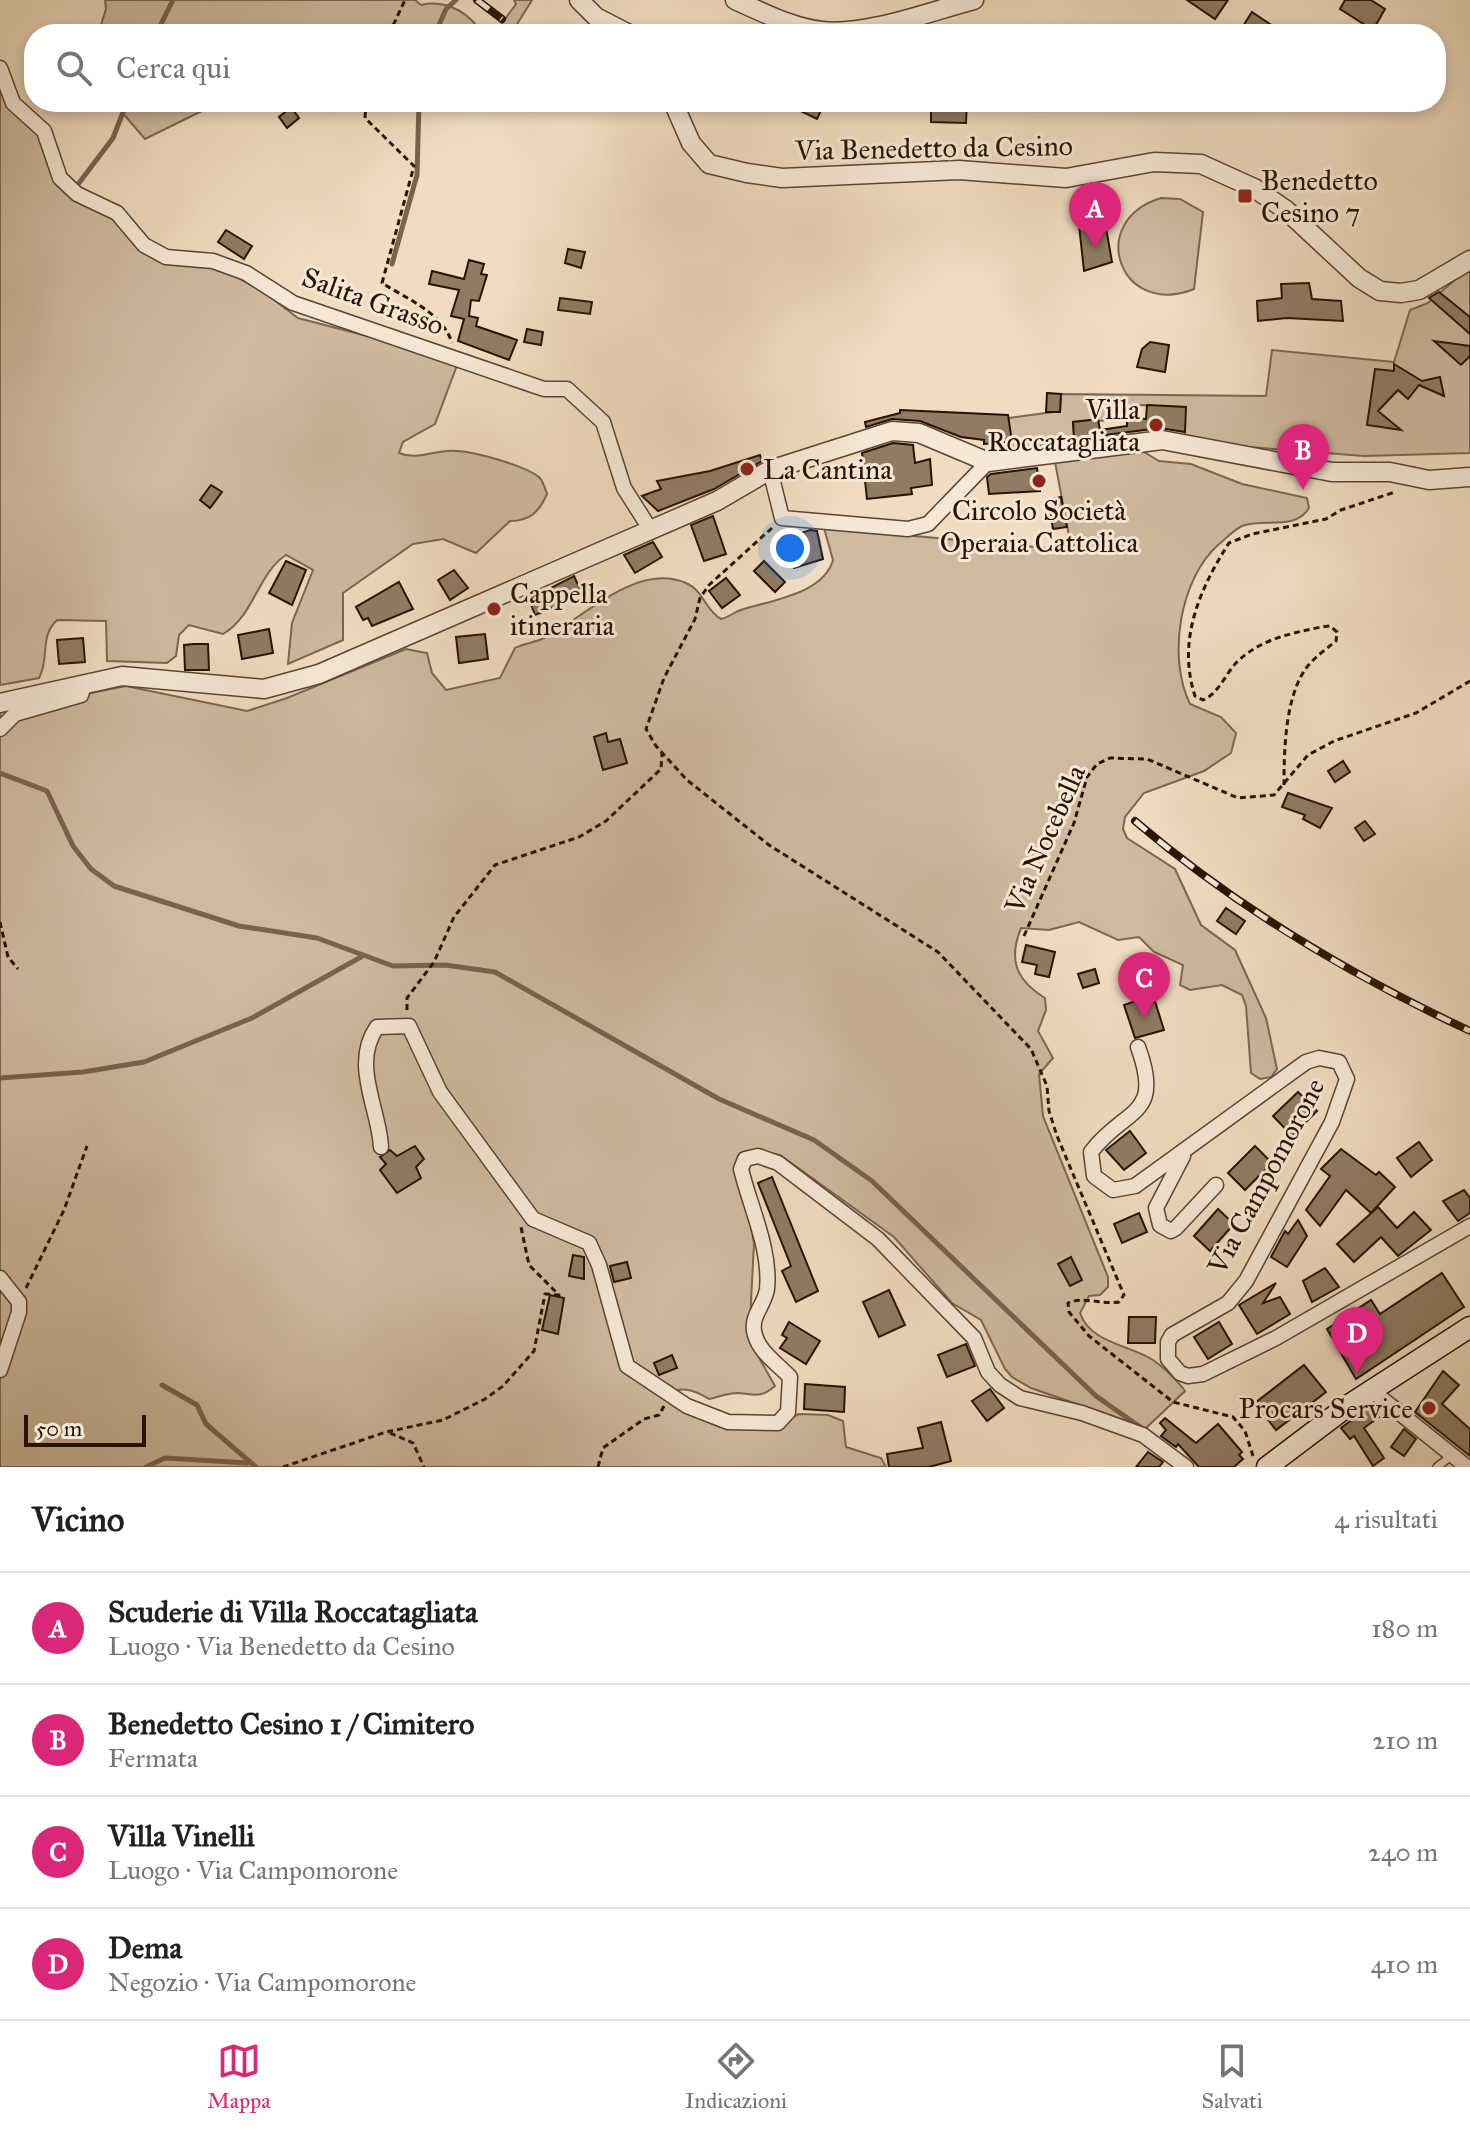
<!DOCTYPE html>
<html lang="it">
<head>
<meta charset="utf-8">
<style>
  :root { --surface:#fff; --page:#f2f2f2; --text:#202124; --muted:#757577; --line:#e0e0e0; --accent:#db2777 }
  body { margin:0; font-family:"IM FELL Great Primer",serif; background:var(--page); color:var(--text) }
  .scale { position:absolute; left:24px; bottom:20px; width:122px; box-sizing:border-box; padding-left:8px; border:4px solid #291300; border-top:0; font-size:22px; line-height:28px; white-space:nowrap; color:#291300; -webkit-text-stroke:6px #f5e8d6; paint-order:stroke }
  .you { position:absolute; left:790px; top:548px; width:28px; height:28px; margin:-20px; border:6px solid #fff; border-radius:50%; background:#1a73e8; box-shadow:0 0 0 12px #1a73e833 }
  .badge { display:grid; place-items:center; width:52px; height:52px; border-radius:50%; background:var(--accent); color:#fff; font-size:26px; font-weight:700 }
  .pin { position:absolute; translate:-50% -66px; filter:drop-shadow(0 2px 4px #0008) }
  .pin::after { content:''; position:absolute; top:42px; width:28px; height:24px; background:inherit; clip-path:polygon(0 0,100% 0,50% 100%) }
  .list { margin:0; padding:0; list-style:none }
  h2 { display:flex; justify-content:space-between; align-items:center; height:104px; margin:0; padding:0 32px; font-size:34px }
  h2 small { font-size:26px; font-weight:400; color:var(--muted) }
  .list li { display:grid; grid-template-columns:52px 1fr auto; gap:24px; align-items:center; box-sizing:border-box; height:112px; padding:0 32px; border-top:2px solid var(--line) }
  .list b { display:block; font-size:30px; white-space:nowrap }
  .list p { margin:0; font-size:26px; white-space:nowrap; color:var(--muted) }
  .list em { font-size:26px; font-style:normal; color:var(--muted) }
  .icon { flex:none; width:44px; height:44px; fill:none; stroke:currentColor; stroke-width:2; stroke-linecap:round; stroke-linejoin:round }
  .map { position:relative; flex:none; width:1470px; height:1467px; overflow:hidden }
  .search { position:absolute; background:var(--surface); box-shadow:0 4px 12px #0003; left:24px; right:24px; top:24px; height:88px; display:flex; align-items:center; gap:20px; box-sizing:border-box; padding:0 28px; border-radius:32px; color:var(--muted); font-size:30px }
  .sheet { height:552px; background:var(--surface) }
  nav { display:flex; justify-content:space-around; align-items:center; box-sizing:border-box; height:112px; border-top:2px solid var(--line); background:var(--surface); font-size:22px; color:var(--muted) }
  nav a { display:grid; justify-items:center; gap:4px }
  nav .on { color:var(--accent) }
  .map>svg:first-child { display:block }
  .green { fill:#ceba9f; stroke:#7c6650; stroke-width:2 }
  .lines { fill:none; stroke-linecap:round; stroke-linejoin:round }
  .stream { stroke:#78634c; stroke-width:5 }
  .building { fill:#907c64; stroke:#291300; stroke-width:2 }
  .service-casing { stroke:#5b4530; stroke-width:10 }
  .minor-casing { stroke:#5b4530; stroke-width:17 }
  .tertiary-casing { stroke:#5b4530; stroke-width:21 }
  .secondary-casing { stroke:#291300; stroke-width:23 }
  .path { stroke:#291300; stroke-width:3; stroke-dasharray:6 4; stroke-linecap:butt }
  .service { stroke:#f5e8d6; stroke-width:7 }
  .minor { stroke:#f5e8d6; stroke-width:14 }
  .tertiary { stroke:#f5e8d6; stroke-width:18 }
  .secondary { stroke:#f5e8d6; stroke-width:20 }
  .rail-casing { stroke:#291300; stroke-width:8 }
  .rail { stroke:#f5e8d6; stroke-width:5; stroke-dasharray:15; stroke-linecap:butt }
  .poi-dot { fill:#8f2418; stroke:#f5e8d6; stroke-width:3 }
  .labels { text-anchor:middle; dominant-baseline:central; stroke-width:6; stroke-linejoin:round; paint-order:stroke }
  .street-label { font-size:28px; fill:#291300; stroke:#f5e8d6 }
  .poi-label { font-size:28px; fill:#291300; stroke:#f5e8d6; text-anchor:start }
</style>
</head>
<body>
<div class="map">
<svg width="1470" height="1467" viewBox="0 0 1470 1467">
  <rect width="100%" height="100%" fill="#f0dcc0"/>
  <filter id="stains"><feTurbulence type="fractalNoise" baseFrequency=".0025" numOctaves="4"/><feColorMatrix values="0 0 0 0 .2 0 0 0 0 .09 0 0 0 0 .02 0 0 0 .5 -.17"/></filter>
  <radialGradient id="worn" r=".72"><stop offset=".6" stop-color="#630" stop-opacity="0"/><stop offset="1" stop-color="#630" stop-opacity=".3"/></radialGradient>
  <!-- green -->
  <g class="green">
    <path d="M105 0H415L421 5C443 0 463 9 477 26L498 29 516 4 514 0H532L511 34H98L106 9Z"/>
    <path d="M0 88 7 104 38 130 53 172 126 228 191 263 224 270 265 293 298 318 459 360 435 424 403 442 399 453C415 460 430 452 448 451 467 449 524 465 539 477 543 481 545 488 547 494 539 512 530 521 510 521L476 553 443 539 413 544 343 593V640L288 664 292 623 313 570 286 555C258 573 254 616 223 634L189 625 179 635 176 656 167 663 107 661 106 621 57 620C39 637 50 658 39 678L0 685Z"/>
    <path d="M113 102H220L145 139Z"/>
    <path d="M1161 198 1180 199 1203 212 1194 289C1120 319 1085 221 1161 198Z"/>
    <path d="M1470 267V453L1364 456 1185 442V407L1139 405 1138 419 1073 422 1075 447 1014 456 1008 418 1060 411 1061 394 1266 396 1272 350 1394 362 1410 310 1428 303Z"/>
    <path d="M1139 449 1159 461 1191 464 1242 484 1307 498 1309 508C1295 531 1265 518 1242 526 1233 530 1226 539 1218 545 1180 579 1167 657 1190 704L1221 717 1236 733 1231 753 1204 771 1144 793 1125 817 1123 829 1127 838 1175 869 1201 925 1235 950 1266 1018 1277 1069 1271 1077 1260 1079 1251 1073 1246 1006 1242 995 1222 985 1190 990 1180 985 1183 965 1154 952 1139 937 1118 940 1079 922 1049 930 1021 928C1008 960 1016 980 1045 998L1046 1010 1038 1031 1053 1058 1039 1074 1043 1116 1108 1277V1287L1100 1295 1089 1296 1080 1313C1090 1343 1130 1345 1153 1360 1163 1367 1178 1381 1185 1391L1146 1428 1031 1388 1012 1377 1005 1369 981 1320 952 1303 894 1237 780 1155 758 1151 738 1159 754 1243 749 1340 775 1386C760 1399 754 1394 737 1393 728 1393 718 1397 709 1399 691 1388 683 1387 663 1394L715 1415 783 1422 799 1414 828 1415 843 1421 846 1447 881 1458 886 1467H0V711L126 686 247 711 287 698 406 649 427 653 432 673 446 690 500 678 515 648C524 643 534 643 544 638 584 618 638 560 688 584 703 591 706 611 721 619 730 617 735 611 744 609 773 600 824 593 833 560L824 528 1070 550 1075 544 1070 541 1055 462Z"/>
  </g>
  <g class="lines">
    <!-- stream -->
    <g class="stream">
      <path d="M156 34 173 0"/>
      <path d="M435 34 446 9 456 0"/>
      <path d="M79 183 113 138 127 102"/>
      <path d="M392 264 417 175 419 102"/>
      <path d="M0 773 47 791 73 846 91 869 114 886 239 926 317 938 393 966 445 965 495 972 719 1099 814 1140 872 1181 1096 1396 1143 1429"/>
      <path d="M0 1078 83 1072 144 1062 252 1018 361 957"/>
      <path d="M162 1385 197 1405 206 1424 256 1467"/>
      <path d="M146 1467 165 1458 247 1463"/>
    </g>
  </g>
  <!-- building -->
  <g class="building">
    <path d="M1187 0H1228L1215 19Z"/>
    <path d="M1345 0H1371L1385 9 1373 30 1340 9Z"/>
    <path d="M1252 12 1285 34H1238Z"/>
    <path d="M782 102H825L817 119Z"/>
    <path d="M931 102H967L966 123 931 122Z"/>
    <path d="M291 107 299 118 287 128 279 117Z"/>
    <path d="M1105 222 1112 262 1084 271 1079 225Z"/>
    <path d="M226 230 252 246 244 259 218 242Z"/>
    <path d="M568 249 585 252 581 268 565 263Z"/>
    <path d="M469 260 484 264 481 274 487 275 479 301 471 300 469 316 478 318 476 326 517 340 509 360 458 341 464 319 451 316 459 290 429 284 432 271 464 279Z"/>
    <path d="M1309 283 1312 299 1341 301 1343 321 1287 318 1258 321 1257 301 1282 298 1281 284Z"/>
    <path d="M1439 292 1470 317V334L1429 298Z"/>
    <path d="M560 298 592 302 590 314 558 310Z"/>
    <path d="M527 329 543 332 541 345 524 342Z"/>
    <path d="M1434 341 1470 346V356L1461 365Z"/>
    <path d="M1150 342 1169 345 1165 372 1137 367 1142 349Z"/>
    <path d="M1394 364 1422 381 1440 377 1444 396 1419 385 1408 399 1398 390 1378 411 1401 430 1367 425 1375 369 1394 371Z"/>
    <path d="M1047 393 1061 394 1060 412H1046Z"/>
    <path d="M1147 405 1186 407 1185 432 1160 428 1074 439 1073 422 1098 419 1100 430 1127 426V418L1146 419Z"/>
    <path d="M900 410 1008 415 1012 442 984 444V440L961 437 920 421 892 419 866 427 865 422 900 413Z"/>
    <path d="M893 443 913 445 915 463 930 459 932 485 911 488 912 494 867 499 862 453Z"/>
    <path d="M760 455 762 461 714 489 658 511 642 496 661 489 657 481 710 471Z"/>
    <path d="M1037 468 1040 491 989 494 987 477 991 474Z"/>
    <path d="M211 485 222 492 210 508 200 500Z"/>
    <path d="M1061 497 1067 527 1053 529 1048 500Z"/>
    <path d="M713 516 726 554 704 561 691 525Z"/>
    <path d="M810 530 817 531 823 559 794 568 784 539Z"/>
    <path d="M653 542 662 557 635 573 624 555Z"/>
    <path d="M286 561 306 570 292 605 269 593Z"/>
    <path d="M764 561 785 582 775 592 754 571Z"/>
    <path d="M454 570 468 588 450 600 438 580Z"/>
    <path d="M574 576 583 596 535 615 529 599Z"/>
    <path d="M726 578 740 595 722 608 709 591Z"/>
    <path d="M399 582 413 609 372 626 368 618 363 620 356 607Z"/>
    <path d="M269 629 273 653 242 659 238 635Z"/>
    <path d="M485 634 488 659 459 663 456 637Z"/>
    <path d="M83 638 85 662 59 664 57 640Z"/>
    <path d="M194 644H208L209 670H185L184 645Z"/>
    <path d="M606 733 608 742 620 739 627 763 603 770 594 737Z"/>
    <path d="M1343 761 1350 772 1335 782 1328 771Z"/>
    <path d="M1288 793 1332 808 1320 828 1303 819 1305 815 1282 807Z"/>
    <path d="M1365 821 1375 834 1364 841 1355 828Z"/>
    <path d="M1226 908 1245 921 1236 934 1217 921Z"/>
    <path d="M1026 945 1055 952 1049 977 1035 974 1037 965 1022 962Z"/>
    <path d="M1095 969 1099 983 1083 988 1078 974Z"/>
    <path d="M1153 995 1164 1030 1135 1038 1124 1005Z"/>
    <path d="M1298 1092 1317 1111 1292 1136 1273 1116Z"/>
    <path d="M1130 1131 1146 1153 1124 1170 1106 1150Z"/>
    <path d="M1419 1142 1432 1160 1411 1177 1397 1158Z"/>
    <path d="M415 1146 424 1159 416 1167 421 1178 397 1193 380 1170 386 1164 380 1157 390 1150 397 1156Z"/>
    <path d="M1255 1146 1272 1163 1245 1190 1228 1173Z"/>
    <path d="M1341 1149 1376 1175 1379 1172 1395 1187 1371 1213 1346 1190 1320 1226 1306 1210 1330 1176 1321 1169Z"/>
    <path d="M772 1177 818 1291 796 1302 782 1271 791 1266 758 1183Z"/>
    <path d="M1464 1190 1470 1198V1213L1458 1221 1443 1201Z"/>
    <path d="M1378 1207 1397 1228 1414 1212 1431 1230 1398 1256 1381 1237 1354 1262 1337 1244Z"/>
    <path d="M1218 1209 1234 1224 1210 1251 1194 1236Z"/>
    <path d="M1139 1213 1147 1232 1122 1243 1114 1224Z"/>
    <path d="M1298 1220 1307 1236 1287 1267 1271 1257 1285 1231 1288 1234Z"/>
    <path d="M573 1255 584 1257V1279L569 1276Z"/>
    <path d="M1071 1257 1082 1280 1070 1286 1058 1264Z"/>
    <path d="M627 1262 631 1278 614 1282 610 1266Z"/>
    <path d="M1325 1268 1339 1287 1312 1302 1303 1281Z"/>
    <path d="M1442 1273 1464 1307 1356 1379 1327 1329 1371 1300 1380 1314Z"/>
    <path d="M1276 1283 1263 1303 1280 1297 1290 1314 1257 1334 1239 1305Z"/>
    <path d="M889 1290 905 1325 879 1337 863 1302Z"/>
    <path d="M550 1295 564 1298 558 1334 542 1330Z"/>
    <path d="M1129 1317H1156L1155 1343H1128Z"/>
    <path d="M789 1322 820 1341 806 1364 780 1348 787 1338 782 1335Z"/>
    <path d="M1219 1322 1232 1344 1208 1359 1194 1337Z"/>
    <path d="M966 1344 975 1366 947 1377 938 1355Z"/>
    <path d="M672 1355 677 1368 659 1375 654 1363Z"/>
    <path d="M1304 1365 1326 1392 1276 1430 1255 1403Z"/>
    <path d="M1443 1371 1459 1385 1442 1404 1470 1429V1456L1415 1412Z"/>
    <path d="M805 1384 845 1387 844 1412 804 1409Z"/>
    <path d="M990 1389 1004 1408 987 1421 972 1401Z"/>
    <path d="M1371 1406 1379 1417 1364 1428 1384 1458 1373 1466 1354 1436 1350 1439 1341 1428Z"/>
    <path d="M1165 1418 1196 1443 1218 1424 1242 1452 1239 1455 1243 1459 1234 1467H1199L1178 1444 1176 1447 1161 1436 1166 1430 1160 1423Z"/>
    <path d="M941 1422 951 1461 929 1467H889L887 1454 923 1448 918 1428Z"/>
    <path d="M1404 1429 1416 1439 1404 1456 1391 1447Z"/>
    <path d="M1148 1452 1163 1462 1159 1467H1136Z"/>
  </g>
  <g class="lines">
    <defs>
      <path id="service" d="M1437 1467 1451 1456"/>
      <g id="minor">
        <path d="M0 68 13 103 44 131 60 178 77 194 117 213 144 245 166 257 213 261 246 273 293 303 544 389H567L603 422 624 488 650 529"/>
        <path d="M770 470 782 518 908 529 928 524 988 462"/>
        <path d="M0 729 15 714 81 695 84 685"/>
        <path d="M1138 1047C1164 1118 1125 1107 1091 1152L1094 1176 1113 1190 1135 1186 1306 1062 1319 1058 1339 1062 1347 1079 1332 1122 1246 1281 1228 1303 1172 1335 1168 1342V1359L1180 1373 1188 1376 1203 1374 1276 1338 1470 1226"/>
        <path d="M381 1147C379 1108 351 1064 377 1027L409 1026 440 1092 533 1219 589 1243 599 1265 627 1366 687 1406 728 1422 778 1423 788 1412 790 1377C778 1364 760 1353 755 1335 749 1317 765 1305 767 1289 771 1249 750 1207 741 1169L745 1159 758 1156 778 1163 878 1239 974 1338 988 1372 1000 1385 1020 1398 1082 1413 1143 1435 1186 1467"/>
        <path d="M1183 1156 1156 1208 1160 1225 1171 1231 1176 1228 1216 1185"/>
        <path d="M0 1278 19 1302V1312L0 1370"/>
        <path d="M1371 1390 1467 1467"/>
      </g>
      <g id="tertiary">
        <path d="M579 0 596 17 629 34"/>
        <path d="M735 0C762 12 792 28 822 31 867 36 931 11 974 0"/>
        <path d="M673 102 691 143 709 164 747 173 782 178 959 170 1066 178 1154 162 1201 164 1254 188 1286 210 1359 278 1380 291 1401 293 1419 290 1470 260"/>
        <path d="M0 703 122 676 264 689 319 674 717 501 770 470 892 431 919 433 988 462 1162 440 1332 472H1390L1429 480 1470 477"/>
      </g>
      <path id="secondary" d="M1267 1467 1349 1405 1470 1327"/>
    </defs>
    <!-- service casing -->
    <use href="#service" class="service-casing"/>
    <!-- minor casing -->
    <use href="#minor" class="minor-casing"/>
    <!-- tertiary casing -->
    <use href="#tertiary" class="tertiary-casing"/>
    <!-- secondary casing -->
    <use href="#secondary" class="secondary-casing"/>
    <!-- path -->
    <g class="path">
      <path d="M389 34 405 0"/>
      <path d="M366 102 365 118 414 166 382 283C407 299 443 313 452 343"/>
      <path d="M772 528 709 585 700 598 695 619 664 678 646 729 656 746 687 780 769 845 938 952 1031 1049 1047 1086 1049 1111 1057 1136 1124 1295 1119 1302C1102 1305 1084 1296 1068 1303L1069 1312 1089 1336 1173 1402 1233 1417 1245 1431 1253 1456"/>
      <path d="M1284 785C1284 750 1285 696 1307 667 1315 657 1326 649 1336 641L1337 632 1330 626 1321 627C1289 634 1260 639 1236 663 1225 675 1218 694 1203 700L1195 696C1177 641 1199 590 1229 543L1252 534 1326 519 1341 510 1395 492"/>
      <path d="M0 922 8 957 18 969"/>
      <path d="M1024 936 1074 823 1087 777 1097 764 1110 758 1147 759 1238 798 1274 795 1308 755 1334 741 1416 713 1470 681"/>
      <path d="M407 1010V998L434 962 454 917 495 865 579 837 606 821 661 769 662 753"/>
      <path d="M26 1288 64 1210 87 1146"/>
      <path d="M390 1433 413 1443 424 1467"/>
      <path d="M283 1467 386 1432 443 1420 485 1399 503 1386 534 1351 545 1294 559 1295 529 1265 521 1227"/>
      <path d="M598 1467 603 1448 644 1419 659 1415 664 1406"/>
    </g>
    <!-- service -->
    <use href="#service" class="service"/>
    <!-- minor -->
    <use href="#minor" class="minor"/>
    <!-- tertiary -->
    <use href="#tertiary" class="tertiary"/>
    <!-- secondary -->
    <use href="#secondary" class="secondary"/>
    <defs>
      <g id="rail">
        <path d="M477 0 502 19"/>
        <path d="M1135 821C1236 907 1350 975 1470 1031"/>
      </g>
    </defs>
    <!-- rail casing -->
    <use href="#rail" class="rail-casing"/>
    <!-- rail -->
    <use href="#rail" class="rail"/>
  </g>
  <!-- markers -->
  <g class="poi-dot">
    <rect x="1237" y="188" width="16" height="16" rx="4"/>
    <circle cx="1156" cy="425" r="8"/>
    <circle cx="747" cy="469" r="8"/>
    <circle cx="1039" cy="481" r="8"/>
    <circle cx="494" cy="609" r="8"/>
    <circle cx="1429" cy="1408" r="8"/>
  </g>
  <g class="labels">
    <!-- street labels -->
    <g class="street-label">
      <text transform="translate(934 148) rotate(-1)">Via Benedetto da Cesino</text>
      <text transform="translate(373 301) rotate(20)">Salita Grasso</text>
      <text transform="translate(1045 839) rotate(-66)">Via Nocebella</text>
      <text transform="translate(1266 1176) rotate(-62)">Via Campomorone</text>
    </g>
    <!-- poi labels -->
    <g class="poi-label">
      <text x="1261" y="180">Benedetto<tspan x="1261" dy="32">Cesino 7</tspan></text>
      <text x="1140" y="409" text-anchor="end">Villa<tspan x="1140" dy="32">Roccatagliata</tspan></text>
      <text x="763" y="469">La Cantina</text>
      <text x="1039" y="510" text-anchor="middle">Circolo Società<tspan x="1039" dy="32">Operaia Cattolica</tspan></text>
      <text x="510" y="593">Cappella<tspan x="510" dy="32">itineraria</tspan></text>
      <text x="1413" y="1408" text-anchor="end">Procars Service</text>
    </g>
  </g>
  <rect width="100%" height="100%" filter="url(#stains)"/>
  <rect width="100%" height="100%" fill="url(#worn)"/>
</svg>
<div class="scale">50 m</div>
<div class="you"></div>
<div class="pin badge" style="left:1095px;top:248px">A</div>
<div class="pin badge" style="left:1303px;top:490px">B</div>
<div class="pin badge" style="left:1144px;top:1018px">C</div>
<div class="pin badge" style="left:1357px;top:1373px">D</div>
<div class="search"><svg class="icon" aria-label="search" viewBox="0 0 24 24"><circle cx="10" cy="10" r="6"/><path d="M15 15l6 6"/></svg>Cerca qui</div>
</div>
<section class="sheet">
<h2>Vicino<small>4 risultati</small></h2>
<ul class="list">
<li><span class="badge">A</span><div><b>Scuderie di Villa Roccatagliata</b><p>Luogo · Via Benedetto da Cesino</p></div><em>180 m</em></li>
<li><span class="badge">B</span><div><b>Benedetto Cesino 1 / Cimitero</b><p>Fermata</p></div><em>210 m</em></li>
<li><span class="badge">C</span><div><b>Villa Vinelli</b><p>Luogo · Via Campomorone</p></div><em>240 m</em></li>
<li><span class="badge">D</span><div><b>Dema</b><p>Negozio · Via Campomorone</p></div><em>410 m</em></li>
</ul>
</section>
<nav>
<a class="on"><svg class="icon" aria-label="map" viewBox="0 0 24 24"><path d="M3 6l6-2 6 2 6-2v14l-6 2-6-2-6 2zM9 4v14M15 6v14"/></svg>Mappa</a>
<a><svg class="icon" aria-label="directions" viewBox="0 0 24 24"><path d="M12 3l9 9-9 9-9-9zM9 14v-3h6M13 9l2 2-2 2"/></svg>Indicazioni</a>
<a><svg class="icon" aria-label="saved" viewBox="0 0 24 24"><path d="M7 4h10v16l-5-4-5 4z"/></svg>Salvati</a>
</nav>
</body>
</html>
